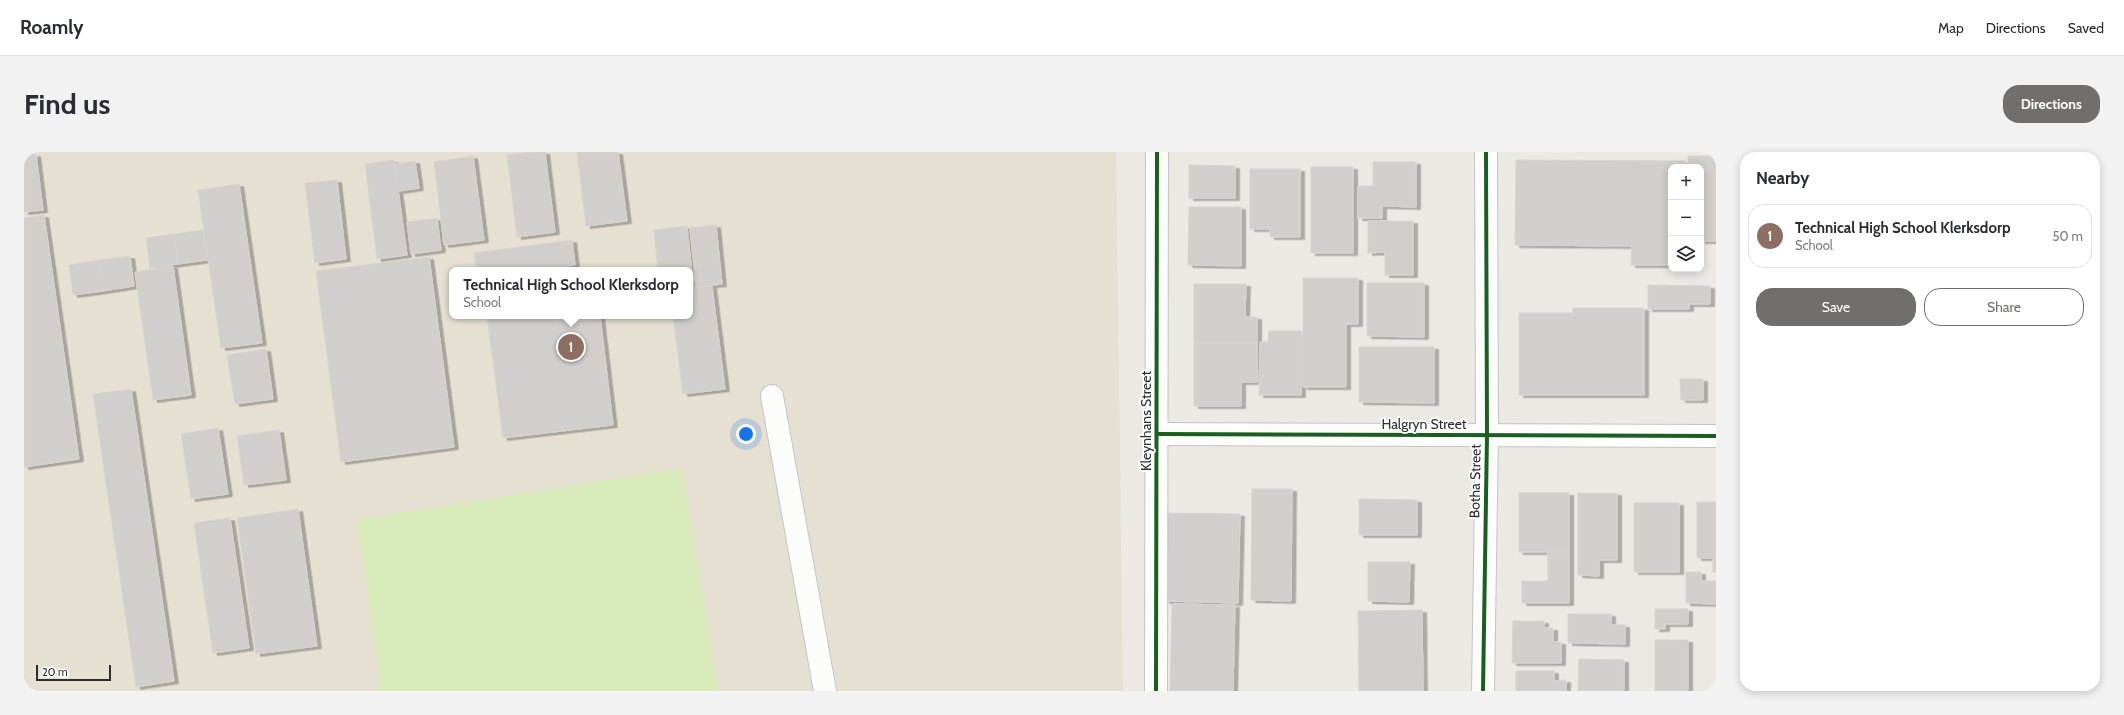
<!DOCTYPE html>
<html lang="en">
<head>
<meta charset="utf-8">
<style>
  :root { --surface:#fff; --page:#f2f2f3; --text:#2b2b33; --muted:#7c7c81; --line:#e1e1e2; --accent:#706f6e }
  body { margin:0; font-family:Cabin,sans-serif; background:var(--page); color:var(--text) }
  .controls { position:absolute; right:12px; top:12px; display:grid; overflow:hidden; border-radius:8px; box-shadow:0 2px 10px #0003 }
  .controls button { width:36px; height:36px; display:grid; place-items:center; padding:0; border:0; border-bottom:1px solid var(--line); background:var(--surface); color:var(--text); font:20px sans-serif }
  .scale { position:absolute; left:12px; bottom:10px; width:75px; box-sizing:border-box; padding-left:4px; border:2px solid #2e2e2e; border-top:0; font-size:11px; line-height:14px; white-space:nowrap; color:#2e2e2e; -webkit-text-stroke:3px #fff; paint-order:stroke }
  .you { position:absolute; left:722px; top:282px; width:14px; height:14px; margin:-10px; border:3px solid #fff; border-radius:50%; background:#1a73e8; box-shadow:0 0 0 6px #1a73e833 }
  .badge { display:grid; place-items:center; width:26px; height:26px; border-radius:50%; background:var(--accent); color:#fff; font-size:13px; font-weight:700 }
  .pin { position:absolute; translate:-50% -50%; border:2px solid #fff; box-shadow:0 1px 4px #0006 }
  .popup { position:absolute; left:425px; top:115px; width:244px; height:52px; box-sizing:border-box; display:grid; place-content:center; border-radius:8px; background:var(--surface); filter:drop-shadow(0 1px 3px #0005); font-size:13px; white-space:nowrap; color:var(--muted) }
  .popup b { font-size:15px; color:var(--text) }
  .popup::after { content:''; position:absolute; left:50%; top:100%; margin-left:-8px; border:8px solid transparent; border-top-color:var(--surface) }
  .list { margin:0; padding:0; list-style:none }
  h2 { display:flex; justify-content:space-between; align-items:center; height:52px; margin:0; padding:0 16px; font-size:17px }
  h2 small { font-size:13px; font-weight:400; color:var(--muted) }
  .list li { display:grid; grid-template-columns:26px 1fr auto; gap:12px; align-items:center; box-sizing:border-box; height:64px; margin:0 8px 8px; padding:0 8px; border:1px solid var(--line); border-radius:16px }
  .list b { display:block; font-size:15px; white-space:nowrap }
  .list p { margin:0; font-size:13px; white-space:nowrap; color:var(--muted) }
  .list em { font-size:13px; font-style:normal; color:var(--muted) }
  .actions { display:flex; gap:8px; padding:12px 16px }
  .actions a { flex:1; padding:9px 0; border:1px solid var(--accent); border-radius:16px; text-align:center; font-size:14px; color:var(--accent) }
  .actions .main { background:var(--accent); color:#fff }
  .icon { flex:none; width:22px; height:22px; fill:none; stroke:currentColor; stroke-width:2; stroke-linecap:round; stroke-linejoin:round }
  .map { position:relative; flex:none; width:1692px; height:539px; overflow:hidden; border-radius:16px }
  header { display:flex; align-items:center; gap:24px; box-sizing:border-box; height:56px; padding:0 20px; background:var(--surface); border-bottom:1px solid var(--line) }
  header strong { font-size:19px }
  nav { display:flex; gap:22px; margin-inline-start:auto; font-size:14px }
  .intro { display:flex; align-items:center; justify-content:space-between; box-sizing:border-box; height:96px; padding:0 24px }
  h1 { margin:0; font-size:28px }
  .button { padding:10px 18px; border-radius:16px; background:var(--accent); color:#fff; font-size:14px; font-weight:700 }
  main { display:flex; gap:24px; padding:0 24px }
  aside { flex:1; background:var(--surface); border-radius:16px; box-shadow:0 2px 10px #0003 }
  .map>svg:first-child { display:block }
  .education { fill:#e6e0d3; fill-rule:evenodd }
  .pitch { fill:#d9eabb }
  .building { fill:#d1cecb; stroke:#d7d4d0; filter:url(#shadow) }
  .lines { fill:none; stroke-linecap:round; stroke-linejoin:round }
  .minor-casing { stroke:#c5c4c5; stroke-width:24 }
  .minor { stroke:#fcfcfb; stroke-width:22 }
  .cycleway-casing { stroke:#fff; stroke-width:6 }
  .cycleway { stroke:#1b5e20; stroke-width:4 }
  .labels { text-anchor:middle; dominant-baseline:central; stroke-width:3.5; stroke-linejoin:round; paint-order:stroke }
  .street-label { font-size:14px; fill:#2e2e2e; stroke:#fff }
</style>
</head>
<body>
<header>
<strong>Roamly</strong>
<nav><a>Map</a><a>Directions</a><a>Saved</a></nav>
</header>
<div class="intro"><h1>Find us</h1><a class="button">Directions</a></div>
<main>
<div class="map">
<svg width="1692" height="539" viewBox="0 0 1692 539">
  <defs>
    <filter id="shadow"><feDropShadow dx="4.5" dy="2.5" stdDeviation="0" flood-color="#0004"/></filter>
  </defs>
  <rect width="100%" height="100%" fill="#ece8e4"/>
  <!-- education -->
  <path class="education" d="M0 0H1092L1099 539H0ZM428 118H666V164H428Z"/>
  <!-- pitch -->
  <path class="pitch" d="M658 316 694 539H357L333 368Z"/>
  <!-- building -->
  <g class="building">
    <path d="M508 0H521L531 80 493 85 483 3Z"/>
    <path d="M553 0H594L603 69 562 74Z"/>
    <path d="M12 2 19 58 0 60V4Z"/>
    <path d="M449 4 460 88 420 93 410 10Z"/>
    <path d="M1664 4H1692V89H1677V15H1664Z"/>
    <path d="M370 8 383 103 353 107 341 12Z"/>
    <path d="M1492 8 1661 9V15H1647V113H1607L1608 94 1491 93Z"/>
    <path d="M391 9 395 36 375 39 371 12Z"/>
    <path d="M1349 10H1392V55L1358 54V66H1334V34H1349Z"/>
    <path d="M1165 13 1211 14V46H1165Z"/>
    <rect x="1287" y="15" width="42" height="86"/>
    <path d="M1226 17H1276V85H1246V77H1226Z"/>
    <path d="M313 28 322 107 291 111 281 31Z"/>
    <path d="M215 32 238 191 197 196 174 38Z"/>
    <path d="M1165 55H1217V114L1164 113Z"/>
    <path d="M20 63 55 307 0 315V66Z"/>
    <path d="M413 66 417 98 387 102 383 70Z"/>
    <path d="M1344 69H1389V123H1361V100L1344 101Z"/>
    <path d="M692 73 698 132 672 135 666 76Z"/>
    <path d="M663 74 668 123H666V118H634L630 78Z"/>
    <path d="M179 78 183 108 154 112 150 82Z"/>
    <path d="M150 82 154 112 126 116 122 86Z"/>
    <path d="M548 88 551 113 513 118H453L450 101Z"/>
    <path d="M106 104 110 134 79 139 75 108Z"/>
    <path d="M405 105 430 295 317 310 292 119Z"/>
    <path d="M75 108 79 139 49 143 45 113Z"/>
    <path d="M149 114 167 243 129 248 111 120Z"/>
    <path d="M668 126 669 136 688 134 701 237 659 242 649 164H666V127Z"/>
    <path d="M1279 126H1334V172H1322V235H1279Z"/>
    <path d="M1343 131H1400V185L1343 184Z"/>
    <path d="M1170 132H1222L1221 165H1233V191H1170Z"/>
    <path d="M1624 133 1686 134V152H1665V157H1624Z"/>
    <path d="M1549 156H1620V243H1495V161H1549Z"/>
    <path d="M463 164H576L589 273 479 286Z"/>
    <path d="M1245 179H1277V243H1235L1236 190H1244Z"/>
    <path d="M1170 191H1233V230H1217V254H1170Z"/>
    <path d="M1335 195H1410V251L1335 250Z"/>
    <path d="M242 197 249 247 211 252 203 203Z"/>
    <path d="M1656 227H1679V248H1657Z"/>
    <path d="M107 237 150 529 112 535 69 242Z"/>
    <path d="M194 276 204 342 167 347 157 282Z"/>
    <path d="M255 278 262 328 220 333 213 284Z"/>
    <path d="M1228 337H1268L1267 449 1227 448Z"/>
    <rect x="1495" y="341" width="50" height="59"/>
    <path d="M1554 341H1593V408H1575V424L1554 423Z"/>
    <path d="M1335 347 1393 348V383H1335Z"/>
    <path d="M1673 350H1692V420H1689V406H1673Z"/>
    <rect x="1610" y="351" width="45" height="69"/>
    <path d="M274 357 293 494 232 502 213 366Z"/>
    <path d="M1143 361 1216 362 1214 451 1141 449Z"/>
    <path d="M206 366 225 496 189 501 170 371Z"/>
    <path d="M1524 400H1545V451H1498V429H1524Z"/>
    <path d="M1344 410H1386L1385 450 1344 449Z"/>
    <path d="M1662 420H1677V429H1692V452L1662 451Z"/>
    <path d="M1148 452 1211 453 1209 539H1146Z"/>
    <path d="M1631 457H1664V472H1641V477H1631Z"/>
    <path d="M1398 458 1399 539H1335L1334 459Z"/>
    <path d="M1544 462H1587V473H1601V492L1544 491Z"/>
    <path d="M1489 469H1520V476H1529V490H1537V511H1488Z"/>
    <rect x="1631" y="488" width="33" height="51"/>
    <path d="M1555 507 1600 508V539H1554Z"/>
    <path d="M1492 519H1530V529L1542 528V539H1492Z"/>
  </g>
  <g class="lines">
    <defs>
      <g id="minor">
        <path d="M748 244 801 539"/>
        <path d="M1133 282 1692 284"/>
        <path d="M1132 539 1133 0"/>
        <path d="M1459 539 1463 283 1462 0"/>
      </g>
    </defs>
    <!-- minor casing -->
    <use href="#minor" class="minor-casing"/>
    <!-- minor -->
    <use href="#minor" class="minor"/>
    <defs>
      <g id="cycleway">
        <path d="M1133 282 1692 284"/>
        <path d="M1132 539 1133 0"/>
        <path d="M1459 539 1463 283 1462 0"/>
      </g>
    </defs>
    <!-- cycleway casing -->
    <use href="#cycleway" class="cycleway-casing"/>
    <!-- cycleway -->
    <use href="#cycleway" class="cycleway"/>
  </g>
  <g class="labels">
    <!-- street labels -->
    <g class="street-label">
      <text transform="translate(1122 269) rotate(-90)">Kleynhans Street</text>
      <text x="1400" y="272">Halgryn Street</text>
      <text transform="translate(1451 329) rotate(-89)">Botha Street</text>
    </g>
  </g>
</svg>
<div class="controls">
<button>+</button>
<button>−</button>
<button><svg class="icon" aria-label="layers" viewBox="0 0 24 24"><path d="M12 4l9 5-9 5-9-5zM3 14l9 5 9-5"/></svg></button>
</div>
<div class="scale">20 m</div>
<div class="you"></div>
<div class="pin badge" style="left:547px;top:195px;background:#8d6e63">1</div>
<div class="popup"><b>Technical High School Klerksdorp</b>School</div>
</div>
<aside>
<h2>Nearby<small></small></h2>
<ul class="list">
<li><span class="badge" style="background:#8d6e63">1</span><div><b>Technical High School Klerksdorp</b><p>School</p></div><em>50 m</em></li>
</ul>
<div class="actions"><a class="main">Save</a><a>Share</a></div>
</aside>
</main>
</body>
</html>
